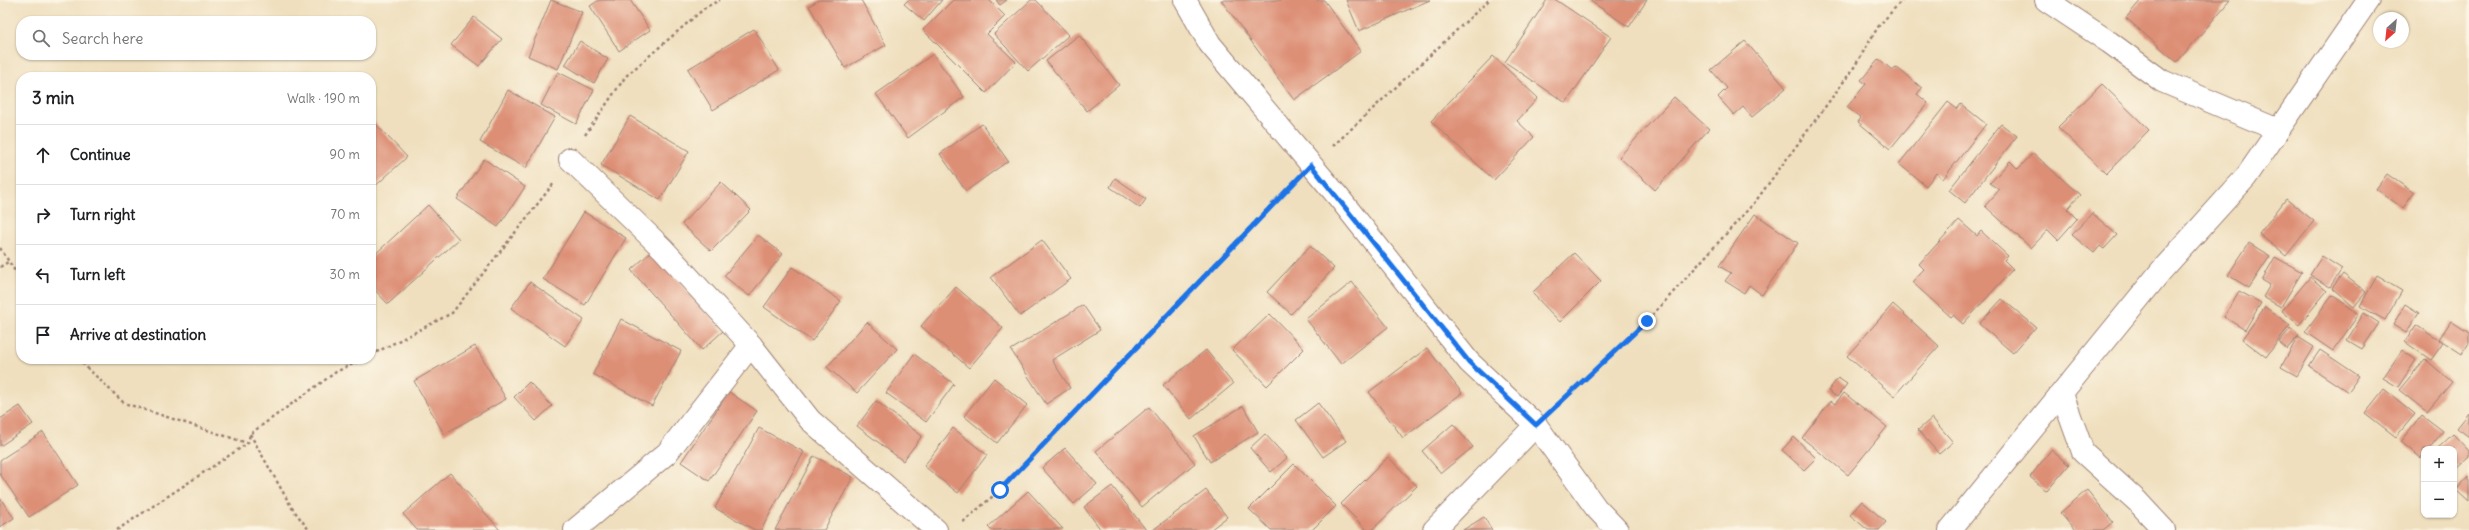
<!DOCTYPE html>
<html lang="en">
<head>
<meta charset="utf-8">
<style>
  :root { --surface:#fff; --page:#f6f6f6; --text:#202124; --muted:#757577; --line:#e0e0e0 }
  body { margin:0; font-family:Delius,sans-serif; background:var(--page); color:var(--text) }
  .controls { position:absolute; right:12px; bottom:12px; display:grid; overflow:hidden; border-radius:8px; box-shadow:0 1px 3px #0004 }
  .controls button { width:36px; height:36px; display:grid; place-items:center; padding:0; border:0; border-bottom:1px solid var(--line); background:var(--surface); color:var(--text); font:20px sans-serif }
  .compass { position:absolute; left:2373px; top:12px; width:36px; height:36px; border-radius:50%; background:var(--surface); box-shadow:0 1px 3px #0004; rotate:207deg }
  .stop { position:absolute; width:12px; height:12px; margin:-9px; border:3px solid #1a73e8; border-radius:50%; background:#fff }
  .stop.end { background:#1a73e8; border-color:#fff; box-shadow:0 1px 4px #0008 }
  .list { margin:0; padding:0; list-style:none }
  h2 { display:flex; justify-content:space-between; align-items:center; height:52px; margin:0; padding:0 16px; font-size:17px }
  h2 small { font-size:13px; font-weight:400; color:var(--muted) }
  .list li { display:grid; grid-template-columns:26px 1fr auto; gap:12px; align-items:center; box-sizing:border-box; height:60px; padding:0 16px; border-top:1px solid var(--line) }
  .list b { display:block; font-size:15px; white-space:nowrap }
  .list em { font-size:13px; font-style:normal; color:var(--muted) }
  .icon { flex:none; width:22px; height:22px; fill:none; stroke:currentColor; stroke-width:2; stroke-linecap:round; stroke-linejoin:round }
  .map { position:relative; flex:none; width:2469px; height:530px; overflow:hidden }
  .search { position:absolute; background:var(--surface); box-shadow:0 1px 3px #0004; left:16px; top:16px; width:360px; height:44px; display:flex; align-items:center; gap:10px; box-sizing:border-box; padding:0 14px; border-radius:16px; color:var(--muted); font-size:15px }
  .panel { position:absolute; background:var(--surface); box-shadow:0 1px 3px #0004; left:16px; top:72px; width:360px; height:292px; border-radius:16px }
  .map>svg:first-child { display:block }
  .building { fill:#dd8f76 }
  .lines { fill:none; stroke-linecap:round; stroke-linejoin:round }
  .minor-casing { stroke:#9c7f74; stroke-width:24 }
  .secondary-casing { stroke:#9c7f74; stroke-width:24 }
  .path { stroke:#9c7f74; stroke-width:2.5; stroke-dasharray:3 3; stroke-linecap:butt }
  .minor { stroke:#fff; stroke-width:22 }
  .secondary { stroke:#fff; stroke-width:22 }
  .route { stroke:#1a73e8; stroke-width:5 }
</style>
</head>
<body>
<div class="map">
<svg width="2469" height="530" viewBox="0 0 2469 530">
  <rect width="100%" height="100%" fill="#fcf5e5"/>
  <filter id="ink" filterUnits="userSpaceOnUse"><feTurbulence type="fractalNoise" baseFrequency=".025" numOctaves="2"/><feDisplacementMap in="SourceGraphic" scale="8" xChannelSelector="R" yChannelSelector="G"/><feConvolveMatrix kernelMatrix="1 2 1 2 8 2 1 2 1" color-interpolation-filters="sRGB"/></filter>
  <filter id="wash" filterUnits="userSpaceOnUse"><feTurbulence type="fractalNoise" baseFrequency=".012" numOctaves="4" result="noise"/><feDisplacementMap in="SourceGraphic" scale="16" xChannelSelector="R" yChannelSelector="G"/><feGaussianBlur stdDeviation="0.9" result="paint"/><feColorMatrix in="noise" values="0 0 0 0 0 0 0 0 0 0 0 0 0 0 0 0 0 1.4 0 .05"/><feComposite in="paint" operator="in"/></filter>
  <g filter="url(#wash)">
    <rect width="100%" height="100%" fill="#efdfbe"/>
    <g id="blocks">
      <!-- building -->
      <g class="building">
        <path d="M551 0 582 12 558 69 528 56Z"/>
        <path d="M599 0H630L650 30 619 51 590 6Z"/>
        <path d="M819 0H861L886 45 845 68 809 6Z"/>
        <path d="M908 0H942L924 21 904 4Z"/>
        <path d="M953 0H989L1005 16 987 34 1016 62 986 93 923 30Z"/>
        <path d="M996 0H1007L1000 5Z"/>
        <path d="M1031 0H1036L1069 35 1028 71 994 34Z"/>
        <path d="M1221 0H1324L1361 51 1294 100Z"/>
        <path d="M1346 0H1430L1359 31Z"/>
        <path d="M1547 0H1556L1611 37 1566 103 1505 62Z"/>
        <path d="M1589 0H1647L1629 27Z"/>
        <path d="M2141 0H2230L2177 62 2126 18Z"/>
        <path d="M474 17 502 39 479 66 451 45Z"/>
        <path d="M754 29 779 70 713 110 688 69Z"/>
        <path d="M1079 35 1119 85 1087 111 1046 61Z"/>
        <path d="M580 41 608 59 594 83 565 65Z"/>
        <path d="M1745 41 1786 88 1752 117 1743 107 1734 115 1718 97 1727 88 1711 70Z"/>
        <path d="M933 54 964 97 908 138 876 94Z"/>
        <path d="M1493 56 1538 98 1517 121 1534 137 1494 180 1431 121Z"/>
        <path d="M1879 59 1892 70 1896 67 1922 88 1917 94 1928 103 1890 149 1858 122 1861 118 1847 107 1866 84 1861 80Z"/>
        <path d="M558 72 594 90 576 124 541 105Z"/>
        <path d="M2102 84 2149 130 2106 174 2058 127Z"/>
        <path d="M508 90 555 117 526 168 480 142Z"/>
        <path d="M1674 97 1709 129 1655 190 1619 157Z"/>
        <path d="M1948 102 1957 109 1961 104 1986 124 1943 179 1936 173 1926 186 1899 164Z"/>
        <path d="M630 116 689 151 660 200 601 165Z"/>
        <path d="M371 119 407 157 371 190Z"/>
        <path d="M982 124 1008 161 966 191 940 154Z"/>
        <path d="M2001 124 2017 136 1965 203 1949 190Z"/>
        <path d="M2033 153 2080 195 2067 209 2077 219 2058 240 2048 230 2031 248 1985 206 1999 190 1990 183 2010 161 2018 169Z"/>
        <path d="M484 159 525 187 498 227 457 199Z"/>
        <path d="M2387 174 2414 193 2403 208 2376 189Z"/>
        <path d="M1115 178 1146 199 1140 208 1110 187Z"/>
        <path d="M721 182 751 210 711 251 682 224Z"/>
        <path d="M2286 199 2314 221 2286 256 2259 234Z"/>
        <path d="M428 205 459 239 388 304 371 286V258Z"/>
        <path d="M584 212 626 238 585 305 543 279Z"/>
        <path d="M2092 213 2117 235 2104 249 2100 246 2094 253 2072 235Z"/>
        <path d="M1755 214 1798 243 1762 295 1749 285 1744 293 1725 281 1731 273 1719 266Z"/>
        <path d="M1959 220 1977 236 1981 231 2008 256 2004 260 2013 269 1963 324 1953 315 1951 317 1912 282 1924 269 1919 264Z"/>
        <path d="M758 235 783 254 749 296 724 276Z"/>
        <path d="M1042 240 1071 279 1020 316 991 277Z"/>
        <path d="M2249 243 2270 256 2249 288 2228 275Z"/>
        <path d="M1310 246 1334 268 1291 314 1267 292Z"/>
        <path d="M652 251 723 331 702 350 631 270Z"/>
        <path d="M1574 253 1601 281 1560 322 1532 293Z"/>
        <path d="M2322 256 2342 269 2330 287 2310 275Z"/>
        <path d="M2275 257 2302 272 2281 307 2263 297 2270 285 2262 280Z"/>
        <path d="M792 267 841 301 812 341 764 307Z"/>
        <path d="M2343 274 2366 292 2354 307 2332 288Z"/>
        <path d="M2377 276 2402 291 2385 320 2360 306Z"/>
        <path d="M2310 277 2327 291 2299 325 2282 311Z"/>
        <path d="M530 282 584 320 565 346 511 308Z"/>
        <path d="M1352 282 1388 327 1341 364 1306 319Z"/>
        <path d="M956 287 1003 328 969 368 921 326Z"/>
        <path d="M2239 291 2261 303 2245 330 2224 317Z"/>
        <path d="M2332 295 2359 314 2333 351 2305 332Z"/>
        <path d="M2002 299 2036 327 2013 353 1979 324Z"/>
        <path d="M1893 304 1939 346 1894 396 1847 356Z"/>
        <path d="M2405 304 2419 313 2406 333 2393 325Z"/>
        <path d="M1083 305 1100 330 1052 360 1070 388 1046 404 1011 350Z"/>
        <path d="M2265 307 2290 325 2266 357 2242 339Z"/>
        <path d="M2364 313 2379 323 2362 349 2347 340Z"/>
        <path d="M1270 314 1304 349 1267 386 1232 350Z"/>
        <path d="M621 319 681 351 652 406 593 374Z"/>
        <path d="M2451 321 2469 333V343L2462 354 2439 339Z"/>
        <path d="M867 322 897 349 857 393 827 367Z"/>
        <path d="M2416 325 2443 343 2431 360 2405 342Z"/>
        <path d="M2291 328 2299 335 2287 349 2279 342Z"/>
        <path d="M2298 337 2314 347 2297 376 2281 367Z"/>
        <path d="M475 346 506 399 444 434 414 381Z"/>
        <path d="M1427 348 1462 393 1403 438 1369 392Z"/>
        <path d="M1206 350 1233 384 1191 419 1163 385Z"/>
        <path d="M2320 350 2359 376 2348 392 2309 366Z"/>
        <path d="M2402 350 2416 360 2398 387 2383 378Z"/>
        <path d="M914 354 954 384 926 422 886 393Z"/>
        <path d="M2425 359 2452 382 2427 412 2399 390Z"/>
        <path d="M994 378 1027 405 997 443 964 416Z"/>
        <path d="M1838 378 1847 384 1837 397 1828 391Z"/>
        <path d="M529 382 552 406 536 421 514 397Z"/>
        <path d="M2384 389 2415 414 2396 437 2365 413Z"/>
        <path d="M729 392 757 411 709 481 681 462Z"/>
        <path d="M1844 393 1887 427 1848 475 1802 438 1831 401 1835 404Z"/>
        <path d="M876 401 922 436 903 461 857 426Z"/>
        <path d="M1318 403 1346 441 1323 457 1296 420Z"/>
        <path d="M20 406 33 424 0 446V419Z"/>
        <path d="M1243 406 1258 432 1210 462 1194 436Z"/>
        <path d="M1149 407 1195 463 1142 507 1096 451Z"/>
        <path d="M2469 413V437L2457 428Z"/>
        <path d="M2422 415 2443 431 2429 449H2424L2421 458 2401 442Z"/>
        <path d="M1932 418 1953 442 1939 454 1918 430Z"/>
        <path d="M1453 424 1473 447 1441 473 1422 451Z"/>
        <path d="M759 428 804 452 761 530H755L715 508Z"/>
        <path d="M953 428 987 455 958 493 924 466Z"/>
        <path d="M43 432 78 485 29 517 0 474V460Z"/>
        <path d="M1265 434 1287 458 1271 472 1250 448Z"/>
        <path d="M2453 434 2469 451V457L2454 471V449H2437Z"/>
        <path d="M1794 437 1816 458 1804 470 1782 450Z"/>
        <path d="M1065 448 1097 484 1074 504 1042 468Z"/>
        <path d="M2051 450 2069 465 2047 491 2030 477Z"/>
        <path d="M814 456 853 477 824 530H775Z"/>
        <path d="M1388 457 1417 486 1372 530H1367L1341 504Z"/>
        <path d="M1294 464 1336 506 1312 530H1271L1249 509Z"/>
        <path d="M450 473 500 530H417L403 514Z"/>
        <path d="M2469 476V502L2456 490Z"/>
        <path d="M1112 486 1146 530H1101L1084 507Z"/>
        <path d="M1206 490 1227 517 1210 530H1153Z"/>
        <path d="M2087 490 2113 522 2103 530H2075L2060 513Z"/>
        <path d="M1028 491 1063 529 991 530 988 527Z"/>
        <path d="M0 498 14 518 0 527Z"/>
        <path d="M1862 501 1886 522 1879 530H1868L1850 515Z"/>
        <path d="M1484 517 1492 530H1463Z"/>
      </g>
    </g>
  </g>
  <g filter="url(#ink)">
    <use href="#blocks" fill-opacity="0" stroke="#9c7f74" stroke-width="1"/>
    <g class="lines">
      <defs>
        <g id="minor">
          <path d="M1185 0 1210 44 1340 199 1469 362 1536 425 1596 508 1617 530"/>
          <path d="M2046 0 2109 42 2162 81 2278 130"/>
          <path d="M570 159 663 249 751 345 810 420 936 530"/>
          <path d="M2062 394 2083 452 2137 501 2164 530"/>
          <path d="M575 530 667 453 751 345"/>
          <path d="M1434 530 1536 425"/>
        </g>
        <path id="secondary" d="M1950 530 2161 271 2246 177 2368 0"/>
      </defs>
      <!-- minor casing -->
      <use href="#minor" class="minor-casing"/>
      <!-- secondary casing -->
      <use href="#secondary" class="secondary-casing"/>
      <!-- path -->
      <g class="path">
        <path d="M585 135 626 76 706 7 720 0"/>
        <path d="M1333 146 1489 0"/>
        <path d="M0 248 21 280"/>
        <path d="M0 267 8 262"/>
        <path d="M371 355 452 313 554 183"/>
        <path d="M78 359 124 403 247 443"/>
        <path d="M1557 406 1647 321 1755 202 1853 69 1878 27 1902 0"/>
        <path d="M250 434 292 508 309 530"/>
        <path d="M963 522 1000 490 1290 186"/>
        <path d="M117 530 248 443 250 434 336 372 363 359"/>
      </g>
      <!-- minor -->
      <use href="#minor" class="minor"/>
      <!-- secondary -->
      <use href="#secondary" class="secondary"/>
    </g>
  </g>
  <g class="lines" filter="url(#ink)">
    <!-- route -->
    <path class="route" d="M1000 490 1311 165 1469 362 1536 425 1647 321"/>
  </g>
</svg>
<div class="controls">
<button>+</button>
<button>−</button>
</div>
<svg class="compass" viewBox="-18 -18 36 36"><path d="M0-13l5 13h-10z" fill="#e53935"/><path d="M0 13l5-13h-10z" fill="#757577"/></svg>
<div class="stop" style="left:1000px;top:490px"></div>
<div class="stop end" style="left:1647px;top:321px"></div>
<div class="search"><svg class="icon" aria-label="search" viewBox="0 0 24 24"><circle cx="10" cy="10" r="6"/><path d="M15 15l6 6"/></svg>Search here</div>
<section class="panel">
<h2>3 min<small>Walk · 190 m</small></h2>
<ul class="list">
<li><svg class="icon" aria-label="ahead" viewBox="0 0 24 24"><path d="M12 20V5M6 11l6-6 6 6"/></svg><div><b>Continue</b></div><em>90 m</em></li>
<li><svg class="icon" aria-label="right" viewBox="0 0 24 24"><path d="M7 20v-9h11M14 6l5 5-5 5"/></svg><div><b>Turn right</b></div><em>70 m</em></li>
<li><svg class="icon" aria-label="left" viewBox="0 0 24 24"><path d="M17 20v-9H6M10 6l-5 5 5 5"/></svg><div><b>Turn left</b></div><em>30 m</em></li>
<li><svg class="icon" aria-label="arrive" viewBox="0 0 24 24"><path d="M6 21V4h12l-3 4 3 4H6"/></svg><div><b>Arrive at destination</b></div></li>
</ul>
</section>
</div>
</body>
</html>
